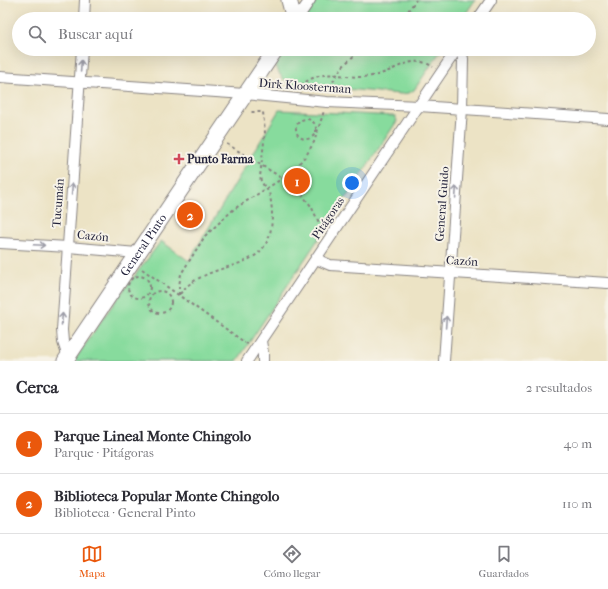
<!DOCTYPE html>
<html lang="es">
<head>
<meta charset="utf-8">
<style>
  :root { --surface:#fff; --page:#f2f2f3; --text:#2b2b33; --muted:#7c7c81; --line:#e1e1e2; --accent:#ea580c }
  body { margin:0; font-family:"IM FELL French Canon",serif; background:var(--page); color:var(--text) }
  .you { position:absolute; left:352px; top:183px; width:14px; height:14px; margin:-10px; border:3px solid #fff; border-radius:50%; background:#1a73e8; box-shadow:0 0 0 6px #1a73e833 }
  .badge { display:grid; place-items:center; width:26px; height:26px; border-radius:50%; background:var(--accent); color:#fff; font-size:13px; font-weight:700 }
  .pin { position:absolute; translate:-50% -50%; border:2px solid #fff; box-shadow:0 1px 4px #0006 }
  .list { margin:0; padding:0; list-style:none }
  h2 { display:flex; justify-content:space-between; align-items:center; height:52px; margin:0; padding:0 16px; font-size:17px }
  h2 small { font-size:13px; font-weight:400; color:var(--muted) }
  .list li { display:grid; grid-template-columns:26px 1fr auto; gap:12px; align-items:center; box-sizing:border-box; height:60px; padding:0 16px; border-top:1px solid var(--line) }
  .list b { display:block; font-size:15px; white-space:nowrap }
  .list p { margin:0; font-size:13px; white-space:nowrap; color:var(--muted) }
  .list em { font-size:13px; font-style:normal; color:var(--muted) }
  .icon { flex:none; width:22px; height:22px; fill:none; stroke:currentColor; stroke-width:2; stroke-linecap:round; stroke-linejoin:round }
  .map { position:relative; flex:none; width:608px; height:361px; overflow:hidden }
  .search { position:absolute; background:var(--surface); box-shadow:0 4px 16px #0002; left:12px; right:12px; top:12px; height:44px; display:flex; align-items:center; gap:10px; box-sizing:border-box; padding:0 14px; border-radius:22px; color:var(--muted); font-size:15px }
  .sheet { height:172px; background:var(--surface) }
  nav { display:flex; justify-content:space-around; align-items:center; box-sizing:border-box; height:56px; border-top:1px solid var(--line); background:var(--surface); font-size:11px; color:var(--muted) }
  nav a { display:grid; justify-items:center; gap:2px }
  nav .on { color:var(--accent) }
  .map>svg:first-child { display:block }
  .green { fill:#87db9d; stroke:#547e6c }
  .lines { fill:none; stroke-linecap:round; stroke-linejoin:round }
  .street-casing { stroke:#878280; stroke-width:12 }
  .secondary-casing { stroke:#878280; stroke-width:17 }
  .path { stroke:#878280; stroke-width:2; stroke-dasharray:3 3; stroke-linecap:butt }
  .street { stroke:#fff; stroke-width:10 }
  .secondary { stroke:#fff; stroke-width:15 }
  .oneway { stroke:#9c9ca7 }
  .poi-dot { fill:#d1495b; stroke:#f7f3e8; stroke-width:1.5 }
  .labels { text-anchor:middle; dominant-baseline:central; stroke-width:4; stroke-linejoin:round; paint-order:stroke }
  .street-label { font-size:12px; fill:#22223b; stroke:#f7f3e8 }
  .poi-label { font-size:12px; font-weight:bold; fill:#22223b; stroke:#f7f3e8; text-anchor:start }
</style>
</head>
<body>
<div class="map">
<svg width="608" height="361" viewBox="0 0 608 361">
  <rect width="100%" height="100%" fill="#f7f3e8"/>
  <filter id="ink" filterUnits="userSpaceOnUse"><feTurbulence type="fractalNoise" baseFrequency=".025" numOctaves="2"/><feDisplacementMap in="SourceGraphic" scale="8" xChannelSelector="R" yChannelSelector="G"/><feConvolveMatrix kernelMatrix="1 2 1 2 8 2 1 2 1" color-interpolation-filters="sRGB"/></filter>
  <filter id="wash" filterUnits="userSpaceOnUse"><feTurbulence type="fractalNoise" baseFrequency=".012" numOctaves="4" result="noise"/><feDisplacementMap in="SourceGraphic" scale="16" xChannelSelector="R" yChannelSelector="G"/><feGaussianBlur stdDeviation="0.9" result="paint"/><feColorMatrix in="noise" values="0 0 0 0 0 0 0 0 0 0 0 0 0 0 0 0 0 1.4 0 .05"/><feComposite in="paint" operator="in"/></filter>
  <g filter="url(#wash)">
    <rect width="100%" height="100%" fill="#ece3c5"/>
    <!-- green -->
    <g class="green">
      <path d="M317 0H475L462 19H305Z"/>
      <path d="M285 49H442L414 90 409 93 400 94 291 84C282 79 279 75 276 65Z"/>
      <path d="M279 110 395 116 397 121 237 361H74L106 314 161 241 189 261Z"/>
    </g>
  </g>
  <g filter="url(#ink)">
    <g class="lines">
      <defs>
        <g id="street">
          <path d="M84 19 85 0"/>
          <path d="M297 19 310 0"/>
          <path d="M478 19 491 0"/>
          <path d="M0 77 245 94 327 102 419 106 608 119"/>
          <path d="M0 243 68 247 137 253"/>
          <path d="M316 259 330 265 608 283"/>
          <path d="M261 341 263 353V361"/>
          <path d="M68 357 63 342 62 330 82 49"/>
          <path d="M247 361 457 49"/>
          <path d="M444 361 462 109 463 59 461 49"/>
        </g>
        <g id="secondary">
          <path d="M289 0 294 19"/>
          <path id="s1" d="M65 361 276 49"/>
        </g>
      </defs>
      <!-- street casing -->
      <use href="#street" class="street-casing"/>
      <!-- secondary casing -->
      <use href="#secondary" class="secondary-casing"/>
      <!-- path -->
      <g class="path">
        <path d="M399 19 408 11 416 0"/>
        <path d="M296 89C327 63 340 81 372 76 394 73 412 52 433 67"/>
        <path d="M329 93C335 72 346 62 362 49"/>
        <circle cx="306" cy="129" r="10"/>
        <path d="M227 144 295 186 311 206 323 231"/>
        <path d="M142 269 247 344"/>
        <circle cx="139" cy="287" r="11"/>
        <circle cx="160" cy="302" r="11"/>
        <path d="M180 294C184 288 189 284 196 280 230 259 272 270 272 215 272 208 271 199 269 193 266 187 261 184 260 177L265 133 263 112H249"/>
        <path d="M179 295V286L181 274 205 236 234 209 291 173 307 154 314 142 324 111"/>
      </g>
      <!-- street -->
      <use href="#street" class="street"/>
      <!-- secondary -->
      <use href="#secondary" class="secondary"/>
    </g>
    <!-- one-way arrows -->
    <defs><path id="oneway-shaft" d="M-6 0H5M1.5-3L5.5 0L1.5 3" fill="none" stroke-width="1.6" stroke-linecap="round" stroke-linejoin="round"/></defs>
    <g class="oneway">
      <use href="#oneway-shaft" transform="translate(81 66) rotate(-86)"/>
      <use href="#oneway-shaft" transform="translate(72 189) rotate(-86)"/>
      <use href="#oneway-shaft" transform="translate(456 192) rotate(-86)"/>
      <use href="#oneway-shaft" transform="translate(39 245) rotate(3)"/>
      <use href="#oneway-shaft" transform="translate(62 319) rotate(-85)"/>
      <use href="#oneway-shaft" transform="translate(446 322) rotate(-86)"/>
    </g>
  </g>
  <!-- markers -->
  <path class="poi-dot" d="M177 153h4v4h4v4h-4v4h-4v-4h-4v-4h4z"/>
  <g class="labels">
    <!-- street labels -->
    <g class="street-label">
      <text transform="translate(305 86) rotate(4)">Dirk Kloosterman</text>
      <text transform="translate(58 203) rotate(-86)">Tucumán</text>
      <text transform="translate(442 204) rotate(-86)">General Guido</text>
      <text transform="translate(328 218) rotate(-56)">Pitágoras</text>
      <text transform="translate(93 236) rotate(5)">Cazón</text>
      <text stroke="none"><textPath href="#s1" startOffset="140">General Pinto</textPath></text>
      <text transform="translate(462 261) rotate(4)">Cazón</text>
    </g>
    <!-- poi labels -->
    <g class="poi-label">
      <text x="187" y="159">Punto Farma</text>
    </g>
  </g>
</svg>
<div class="you"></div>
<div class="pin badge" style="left:297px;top:181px">1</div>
<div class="pin badge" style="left:190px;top:215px">2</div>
<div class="search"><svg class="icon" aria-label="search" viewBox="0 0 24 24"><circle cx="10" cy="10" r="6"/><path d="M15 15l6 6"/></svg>Buscar aquí</div>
</div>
<section class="sheet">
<h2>Cerca<small>2 resultados</small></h2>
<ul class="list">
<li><span class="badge">1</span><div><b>Parque Lineal Monte Chingolo</b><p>Parque · Pitágoras</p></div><em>40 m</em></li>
<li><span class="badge">2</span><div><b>Biblioteca Popular Monte Chingolo</b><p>Biblioteca · General Pinto</p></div><em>110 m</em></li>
</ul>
</section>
<nav>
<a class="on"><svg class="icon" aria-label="map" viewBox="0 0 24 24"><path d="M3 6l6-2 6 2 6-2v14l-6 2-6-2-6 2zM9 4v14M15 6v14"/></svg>Mapa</a>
<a><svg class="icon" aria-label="directions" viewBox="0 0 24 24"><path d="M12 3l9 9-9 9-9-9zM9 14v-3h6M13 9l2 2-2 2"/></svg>Cómo llegar</a>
<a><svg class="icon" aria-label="saved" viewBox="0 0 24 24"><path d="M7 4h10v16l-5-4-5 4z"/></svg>Guardados</a>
</nav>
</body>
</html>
